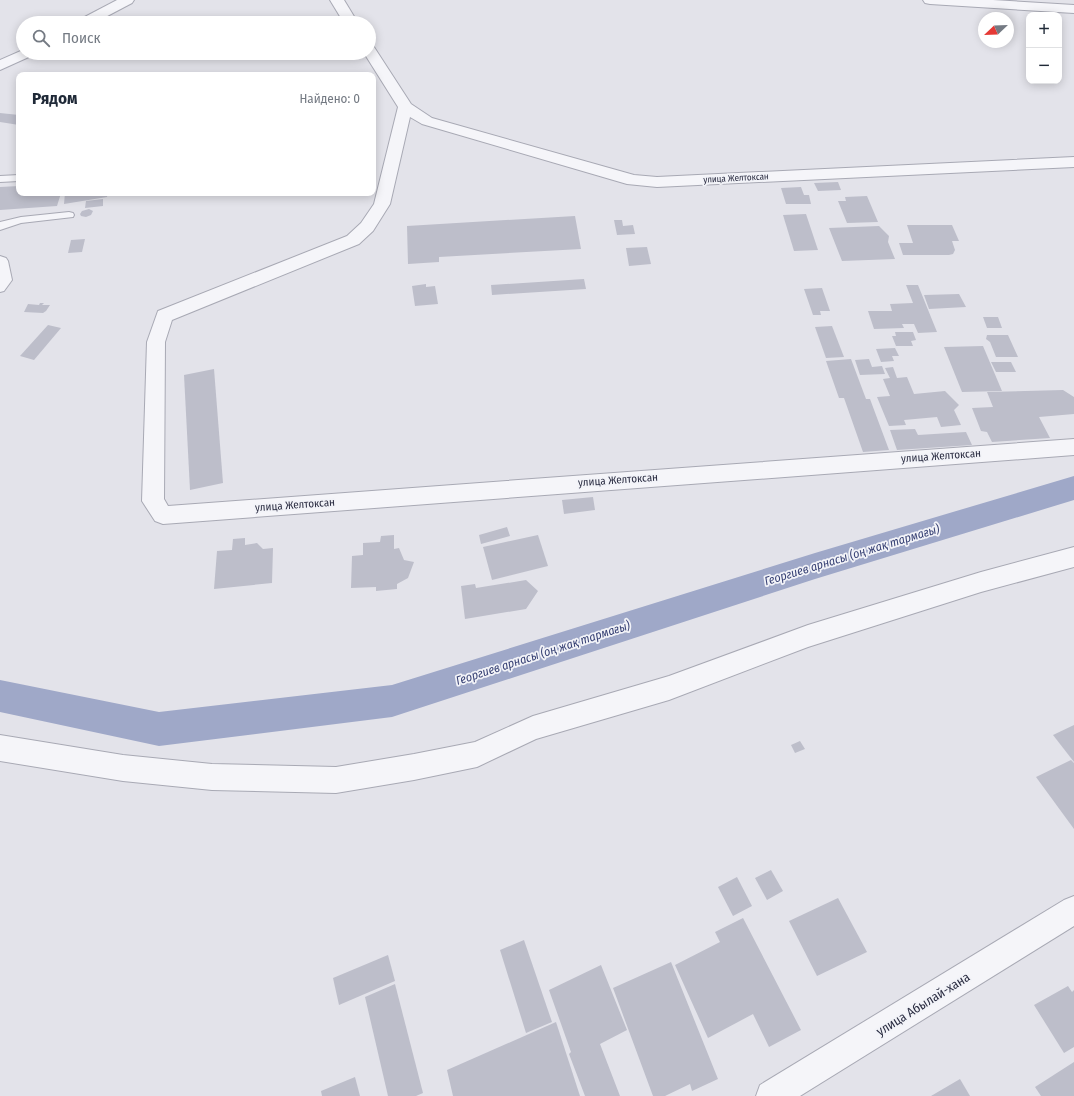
<!DOCTYPE html>
<html lang="ru">
<head>
<meta charset="utf-8">
<style>
  :root { --surface:#fff; --page:#f6f6f7; --text:#1f2937; --muted:#747a83; --line:#e0e1e3 }
  body { margin:0; font-family:"Fira Sans Condensed",sans-serif; background:var(--page); color:var(--text) }
  .controls { position:absolute; right:12px; top:12px; display:grid; overflow:hidden; border-radius:8px; box-shadow:0 2px 10px #0003 }
  .controls button { width:36px; height:36px; display:grid; place-items:center; padding:0; border:0; border-bottom:1px solid var(--line); background:var(--surface); color:var(--text); font:20px sans-serif }
  .compass { position:absolute; left:978px; top:12px; width:36px; height:36px; border-radius:50%; background:var(--surface); box-shadow:0 2px 10px #0003; rotate:247deg }
  .list { margin:0; padding:0; list-style:none }
  h2 { display:flex; justify-content:space-between; align-items:center; height:52px; margin:0; padding:0 16px; font-size:17px }
  h2 small { font-size:13px; font-weight:400; color:var(--muted) }
  .icon { flex:none; width:22px; height:22px; fill:none; stroke:currentColor; stroke-width:2; stroke-linecap:round; stroke-linejoin:round }
  .map { position:relative; flex:none; width:1074px; height:1096px; overflow:hidden }
  .search { position:absolute; background:var(--surface); box-shadow:0 2px 10px #0003; left:16px; top:16px; width:360px; height:44px; display:flex; align-items:center; gap:10px; box-sizing:border-box; padding:0 14px; border-radius:22px; color:var(--muted); font-size:15px }
  .panel { position:absolute; background:var(--surface); box-shadow:0 2px 10px #0003; left:16px; top:72px; width:360px; height:124px; border-radius:8px }
  .map>svg:first-child { display:block }
  .lines { fill:none; stroke-linecap:round; stroke-linejoin:round }
  .canal { fill:#9fa8c8; fill-rule:evenodd }
  .building { fill:#bdbeca }
  .lane-casing { stroke:#a8a9b4; stroke-width:2 }
  .street-casing { stroke:#a8a9b4; stroke-width:2 }
  .lane { fill:#f5f5f9; fill-rule:evenodd }
  .street { fill:#f5f5f9; fill-rule:evenodd }
  .labels { text-anchor:middle; dominant-baseline:central; stroke-width:3.5; stroke-linejoin:round; paint-order:stroke }
  .far-street-label { font-size:9px; fill:#2b2d42; stroke:#f2f3f8 }
  .street-label { font-size:11px; fill:#2b2d42; stroke:#f2f3f8 }
  .water-label { font-size:12px; font-style:italic; fill:#374174; stroke:#f2f3f8 }
  .near-street-label { font-size:13px; fill:#2b2d42; stroke:#f2f3f8 }
</style>
</head>
<body>
<div class="map">
<svg width="1074" height="1096" viewBox="0 0 1074 1096">
  <rect width="100%" height="100%" fill="#e3e3ea"/>
  <g class="lines">
    <!-- canal -->
    <path class="canal" d="M1074 476V500L815 579 392 717 159 746 0 712V680L159 712 392 685 815 553Z"/>
  </g>
  <!-- building -->
  <g class="building">
    <path d="M0 113 19 115V125L0 122Z"/>
    <path d="M838 182 841 190 818 191 814 183Z"/>
    <path d="M19 186V193H61L57 206 0 210V187Z"/>
    <path d="M801 187 804 195H809L811 204H786L781 188Z"/>
    <path d="M65 193H108L107 197 64 204Z"/>
    <path d="M867 196 878 222 847 223 838 201H846L845 197Z"/>
    <path d="M103 199V206L85 208 86 201Z"/>
    <path d="M89 209 93 211 91 215 86 217 81 216 80 214 82 211Z"/>
    <path d="M806 214 818 250 794 251 783 215Z"/>
    <path d="M575 216 581 249 439 257V262L408 264 407 226Z"/>
    <path d="M614 220H622L623 226 633 225 635 234 617 235Z"/>
    <path d="M907 225H952L959 241H952L955 250 953 254 949 255H903L899 243H913Z"/>
    <path d="M879 226 889 236 888 242 895 259 842 261 829 228Z"/>
    <path d="M85 239 82 252 68 253 71 240Z"/>
    <path d="M647 247 651 264 629 266 626 248Z"/>
    <path d="M584 279 586 289 492 295 491 285Z"/>
    <path d="M426 284V287L435 286 438 304 415 306 412 286Z"/>
    <path d="M906 285H918L937 332 918 333 914 324H902L904 328 874 329 868 311H892L890 304 913 303Z"/>
    <path d="M822 288 830 311H820L821 315H813L804 289Z"/>
    <path d="M959 294 966 307 929 309 924 295Z"/>
    <path d="M40 303H44L42 305H50L46 311 43 313 24 312 28 304 39 305Z"/>
    <path d="M983 317H998L1002 328H987Z"/>
    <path d="M48 325 61 328 34 360 20 356Z"/>
    <path d="M832 326 844 357 826 358 815 327Z"/>
    <path d="M895 332H913L916 340 911 341 913 346H896L892 336H896Z"/>
    <path d="M987 335H1008L1018 357H996L990 342 986 339Z"/>
    <path d="M983 346 1002 391 962 392 944 347Z"/>
    <path d="M895 348 899 356H892L894 361 881 362 876 349Z"/>
    <path d="M851 359 866 399H870L889 450 863 452 844 398H839L826 361Z"/>
    <path d="M869 359 872 367 882 366 885 374 860 375 855 360Z"/>
    <path d="M991 362H1011L1016 372H996Z"/>
    <path d="M893 367 897 378 907 377 914 394 945 391 959 405 954 410 961 425 941 427 937 417 904 420 906 425 889 426 877 397 890 396 883 379 890 378 885 368Z"/>
    <path d="M214 369 223 483 190 490 184 375Z"/>
    <path d="M1063 390 1074 397V414L1039 417 1050 438 992 442 987 432 981 431 972 408 993 407 987 392Z"/>
    <path d="M915 429 918 435 966 432 972 445 897 450 890 430Z"/>
    <path d="M593 497 595 510 564 514 562 500Z"/>
    <path d="M507 527 510 536 481 544 479 535Z"/>
    <path d="M394 535V549L399 548 404 560 414 562 408 578 397 584V589L376 591V587L351 588 352 556 363 555V543L380 542 381 536Z"/>
    <path d="M538 535 548 566 492 580 483 547Z"/>
    <path d="M245 538V545L257 543 263 549 273 548 272 583 214 589 217 551 232 550 233 539Z"/>
    <path d="M526 580 538 591 526 609 465 619 461 586 475 584 476 588Z"/>
    <path d="M1074 725V762L1053 735Z"/>
    <path d="M800 741 805 749 795 753 791 745Z"/>
    <path d="M1071 760 1074 763V829L1036 777Z"/>
    <path d="M771 870 783 891 767 900 755 878Z"/>
    <path d="M737 877 752 906 733 916 718 887Z"/>
    <path d="M838 898 867 952 817 976 789 921Z"/>
    <path d="M743 918 801 1030 769 1047 753 1014 708 1038 675 965 720 942 715 932Z"/>
    <path d="M524 940 552 1022 526 1033 500 950Z"/>
    <path d="M388 955 395 981 339 1005 333 978Z"/>
    <path d="M671 962 718 1079 692 1091 690 1084 665 1096H653L613 988Z"/>
    <path d="M601 965 627 1030 600 1044 620 1096H585L569 1054 571 1052 549 990Z"/>
    <path d="M395 984 423 1093 416 1096H388L365 997Z"/>
    <path d="M1068 986 1072 992 1074 990V1047L1064 1053 1034 1005Z"/>
    <path d="M556 1022 580 1096H453L447 1070Z"/>
    <path d="M1074 1062V1096H1041L1035 1087Z"/>
    <path d="M355 1077 360 1096H322L321 1091Z"/>
    <path d="M960 1079 970 1096H931Z"/>
  </g>
  <g class="lines">
    <defs>
      <g id="lane">
        <path d="M19 175V181L0 182V176Z"/>
        <path d="M69 212 73 213 74 215 73 217 21 223 0 230V222L21 217Z"/>
        <path d="M0 256 6 258 8 261 12 280 4 291 0 292Z"/>
      </g>
      <g id="street">
        <path d="M117 0H134L132 3 94 23H77L79 20Z"/>
        <path d="M330 0H344L358 23H344Z"/>
        <path d="M923 0H993L1074 5V13L930 4 925 3Z"/>
        <path d="M369 46 374 47 411 104 432 118 634 175 657 177 1074 157V167L657 187 627 184 422 124 410 117 390 204 373 231 359 244 172 320 165 342 164 499 168 506 1074 439V455L163 524 155 521 142 501 147 342 158 311 347 236 361 223 374 204 398 107 364 53H369Z"/>
        <path d="M23 50V53H33L31 56 0 70V60Z"/>
        <path d="M1074 547V567L981 592 808 647 669 700 536 739 477 767 414 780 336 793 212 790 123 781 0 761V735L123 755 212 764 336 767 414 754 475 742 533 716 669 676 808 625 981 572Z"/>
        <path d="M1074 896V926L800 1096H756L760 1085 1064 900Z"/>
      </g>
    </defs>
    <!-- lane casing -->
    <use href="#lane" class="lane-casing"/>
    <!-- street casing -->
    <use href="#street" class="street-casing"/>
    <!-- lane -->
    <use href="#lane" class="lane"/>
    <!-- street -->
    <use href="#street" class="street"/>
  </g>
  <g class="labels">
    <!-- far-street labels -->
    <g class="far-street-label">
      <text transform="translate(736 178) rotate(-3)">улица Желтоксан</text>
    </g>
    <!-- street labels -->
    <g class="street-label">
      <text transform="translate(941 456) rotate(-4)">улица Желтоксан</text>
      <text transform="translate(618 480) rotate(-4)">улица Желтоксан</text>
      <text transform="translate(295 505) rotate(-4)">улица Желтоксан</text>
    </g>
    <!-- water labels -->
    <g class="water-label">
      <text transform="translate(852 555) rotate(-17)">Георгиев арнасы (оң жақ тармағы)</text>
      <text transform="translate(543 653) rotate(-18)">Георгиев арнасы (оң жақ тармағы)</text>
    </g>
    <!-- near-street labels -->
    <g class="near-street-label">
      <text transform="translate(923 1004) rotate(-32)">улица Абылай-хана</text>
    </g>
  </g>
</svg>
<div class="controls">
<button>+</button>
<button>−</button>
</div>
<svg class="compass" viewBox="-18 -18 36 36"><path d="M0-13l5 13h-10z" fill="#e53935"/><path d="M0 13l5-13h-10z" fill="#747a83"/></svg>
<div class="search"><svg class="icon" aria-label="search" viewBox="0 0 24 24"><circle cx="10" cy="10" r="6"/><path d="M15 15l6 6"/></svg>Поиск</div>
<section class="panel">
<h2>Рядом<small>Найдено: 0</small></h2>
<ul class="list">
</ul>
</section>
</div>
</body>
</html>
